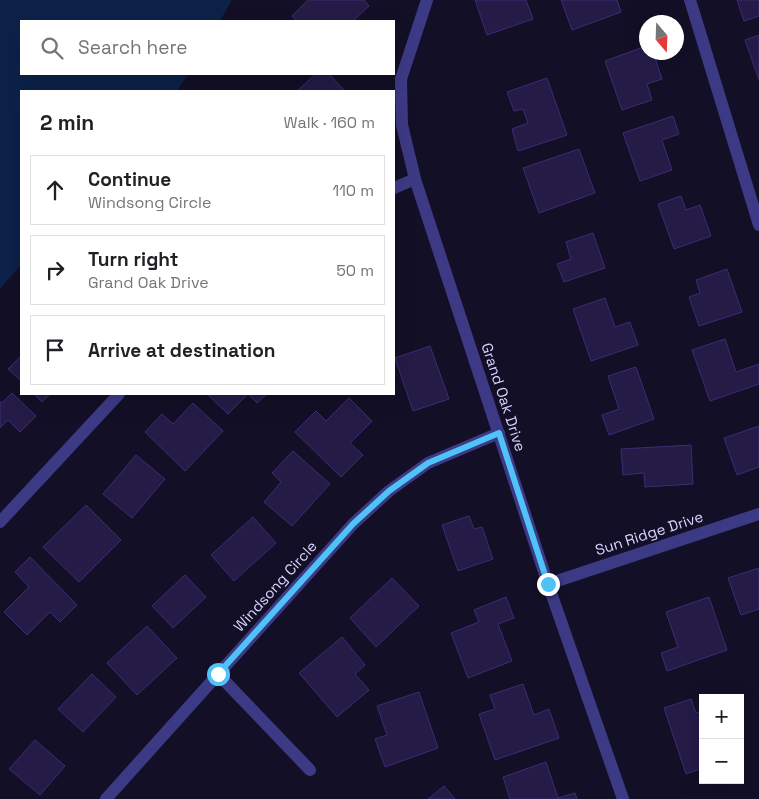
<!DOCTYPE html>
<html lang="en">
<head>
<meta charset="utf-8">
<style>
  :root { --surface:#fff; --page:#f6f6f6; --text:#202124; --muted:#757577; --line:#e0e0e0 }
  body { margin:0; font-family:"Space Grotesk",sans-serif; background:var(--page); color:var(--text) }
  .controls { position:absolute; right:15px; bottom:15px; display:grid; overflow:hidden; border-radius:0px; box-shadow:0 5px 20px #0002 }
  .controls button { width:45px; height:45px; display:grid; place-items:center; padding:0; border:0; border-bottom:1px solid var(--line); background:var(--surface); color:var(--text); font:25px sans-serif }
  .compass { position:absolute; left:639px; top:15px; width:45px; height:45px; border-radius:50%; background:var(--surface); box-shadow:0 5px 20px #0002; rotate:161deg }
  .stop { position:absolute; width:15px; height:15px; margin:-11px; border:4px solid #4fc3f7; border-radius:50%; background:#fff }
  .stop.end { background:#4fc3f7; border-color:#fff; box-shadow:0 1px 5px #0008 }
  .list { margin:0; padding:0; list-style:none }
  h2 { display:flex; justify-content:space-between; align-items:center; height:65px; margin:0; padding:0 20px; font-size:21px }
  h2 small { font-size:16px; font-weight:400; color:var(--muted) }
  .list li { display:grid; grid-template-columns:32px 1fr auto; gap:15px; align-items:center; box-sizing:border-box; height:70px; margin:0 10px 10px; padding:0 10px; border:1px solid var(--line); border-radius:0px }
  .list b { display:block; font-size:19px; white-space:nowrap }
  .list p { margin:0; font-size:16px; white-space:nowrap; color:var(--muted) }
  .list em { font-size:16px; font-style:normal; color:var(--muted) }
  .icon { flex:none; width:28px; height:28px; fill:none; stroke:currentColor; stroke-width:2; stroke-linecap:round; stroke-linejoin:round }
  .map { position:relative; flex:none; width:759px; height:799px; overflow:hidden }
  .search { position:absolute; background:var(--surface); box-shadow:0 5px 20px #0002; left:20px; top:20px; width:375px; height:55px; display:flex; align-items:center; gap:12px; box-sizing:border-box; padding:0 18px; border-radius:0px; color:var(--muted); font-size:19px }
  .panel { position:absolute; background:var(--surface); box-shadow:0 5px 20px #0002; left:20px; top:90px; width:375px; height:305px; border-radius:0px }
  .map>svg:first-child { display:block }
  .water { fill:#0c2248 }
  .building { fill:#241b47; stroke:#3b2d73 }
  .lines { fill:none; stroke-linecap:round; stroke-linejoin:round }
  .minor { stroke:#3d3a85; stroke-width:12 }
  .route { stroke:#4fc3f7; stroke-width:6 }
  .labels { text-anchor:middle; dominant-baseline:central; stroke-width:4; stroke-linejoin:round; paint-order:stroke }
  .street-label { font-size:15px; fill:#d9d4ff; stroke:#130f26 }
</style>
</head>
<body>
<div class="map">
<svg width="759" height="799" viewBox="0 0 759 799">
  <rect width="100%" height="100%" fill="#130f26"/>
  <!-- water -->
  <path class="water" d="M0 0H232L220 21H21V74H188L177 91H21V265L0 289Z"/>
  <!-- building -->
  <g class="building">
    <path d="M308 0H364L369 6 353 21H297L292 16Z"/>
    <path d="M475 0H526L533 19 487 35Z"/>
    <path d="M561 0H617L621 12 572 30Z"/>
    <path d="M737 0H759V16L744 21Z"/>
    <path d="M759 35V80L745 40Z"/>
    <path d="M646 46V52H653L662 79 647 84 652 100 622 110 605 61Z"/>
    <path d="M316 74H329L345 91H297Z"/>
    <path d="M547 78 567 135 518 151 512 129 528 123 523 109 514 111 507 92Z"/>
    <path d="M673 116 679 134 662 140 672 170 640 181 623 133Z"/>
    <path d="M579 149 595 193 539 213 523 168Z"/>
    <path d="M681 196 686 210 700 205 711 236 674 249 658 204Z"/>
    <path d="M593 233 605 268 564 282 557 264 571 259 566 242Z"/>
    <path d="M727 269 742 312 699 326 689 297 700 293 696 280Z"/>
    <path d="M605 298 615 327 630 322 638 345 591 361 573 309Z"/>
    <path d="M725 339 736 372 759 364V384L710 401 692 350Z"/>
    <path d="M430 346 449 399 413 411 395 358Z"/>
    <path d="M21 356V381L8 369Z"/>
    <path d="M636 367 654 419 609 435 602 415 619 409 608 376Z"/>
    <path d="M12 393 36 416 20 432 8 420 0 428V402L2 403Z"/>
    <path d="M34 394H50L42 402Z"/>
    <path d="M207 394H267L257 403 248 394 228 414Z"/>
    <path d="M349 398 372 421 350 443 363 455 341 477 295 432 316 411 326 421Z"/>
    <path d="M193 403 223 431 185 471 145 432 162 414 173 424Z"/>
    <path d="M759 426V467L737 475 724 438Z"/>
    <path d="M691 445 693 484 645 487 644 473 623 475 621 449Z"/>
    <path d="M293 451 330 484 292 526 264 502 281 482 272 473Z"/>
    <path d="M136 455 165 479 132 518 103 494Z"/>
    <path d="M86 505 121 540 79 582 43 547Z"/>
    <path d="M469 516 474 529 482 527 493 559 458 571 442 525Z"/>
    <path d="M253 517 276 543 234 581 211 555Z"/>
    <path d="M30 557 77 605 60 622 50 612 27 635 4 612 29 587 15 572Z"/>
    <path d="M759 568V609L741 615 728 578Z"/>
    <path d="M185 575 206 597 173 628 152 606Z"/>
    <path d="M392 578 419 606 376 647 350 618Z"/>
    <path d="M506 597 514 618 498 624 512 661 468 678 451 633 479 622 474 610Z"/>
    <path d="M709 597 727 650 667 671 661 653 678 647 666 612Z"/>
    <path d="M147 626 177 658 137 695 107 663Z"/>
    <path d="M342 637 365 665 355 674 369 690 337 717 299 673Z"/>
    <path d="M92 674 116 697 83 732 58 709Z"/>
    <path d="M523 684 534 715 549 709 559 738 495 760 479 714 495 709 490 695Z"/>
    <path d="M419 692 438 748 385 767 375 739 387 735 377 706Z"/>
    <path d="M691 699 696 713 703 711V768L686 774 664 708Z"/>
    <path d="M35 740 65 766 40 795 9 769Z"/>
    <path d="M546 762 558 798 575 793 577 799H510L503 777Z"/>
    <path d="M444 786 455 799H428Z"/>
  </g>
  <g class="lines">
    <!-- minor -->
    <g class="minor">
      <path d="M427 0 401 79 402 125 415 179 548 584 623 799"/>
      <path d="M690 0 759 225"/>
      <path d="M394 188 415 179"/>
      <path d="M0 522 119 394"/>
      <path d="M548 584 759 514"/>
      <path d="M218 674 310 770"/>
      <path d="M106 799 353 524 389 491 428 463 499 433"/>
    </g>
  </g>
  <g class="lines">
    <!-- route -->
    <path class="route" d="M218 674 353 524 389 491 428 463 499 433 548 584"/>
  </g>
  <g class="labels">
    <!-- street labels -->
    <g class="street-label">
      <text transform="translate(504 397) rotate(72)">Grand Oak Drive</text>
      <text transform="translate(649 533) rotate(-18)">Sun Ridge Drive</text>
      <text transform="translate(275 586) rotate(-48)">Windsong Circle</text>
    </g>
  </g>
</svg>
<div class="controls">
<button>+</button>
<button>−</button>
</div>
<svg class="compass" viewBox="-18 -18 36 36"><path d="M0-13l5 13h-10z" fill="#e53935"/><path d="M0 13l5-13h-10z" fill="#757577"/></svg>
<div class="stop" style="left:218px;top:674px"></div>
<div class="stop end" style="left:548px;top:584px"></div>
<div class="search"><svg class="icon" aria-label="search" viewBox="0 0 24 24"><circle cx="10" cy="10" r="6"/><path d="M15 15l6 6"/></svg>Search here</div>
<section class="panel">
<h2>2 min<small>Walk · 160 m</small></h2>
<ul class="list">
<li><svg class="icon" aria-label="ahead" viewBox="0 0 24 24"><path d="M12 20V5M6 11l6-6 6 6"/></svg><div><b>Continue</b><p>Windsong Circle</p></div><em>110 m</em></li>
<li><svg class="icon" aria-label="right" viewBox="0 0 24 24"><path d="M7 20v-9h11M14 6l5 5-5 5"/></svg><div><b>Turn right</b><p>Grand Oak Drive</p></div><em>50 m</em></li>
<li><svg class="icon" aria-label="arrive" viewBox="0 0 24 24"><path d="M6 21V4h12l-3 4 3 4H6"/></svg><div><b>Arrive at destination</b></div></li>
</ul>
</section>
</div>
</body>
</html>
